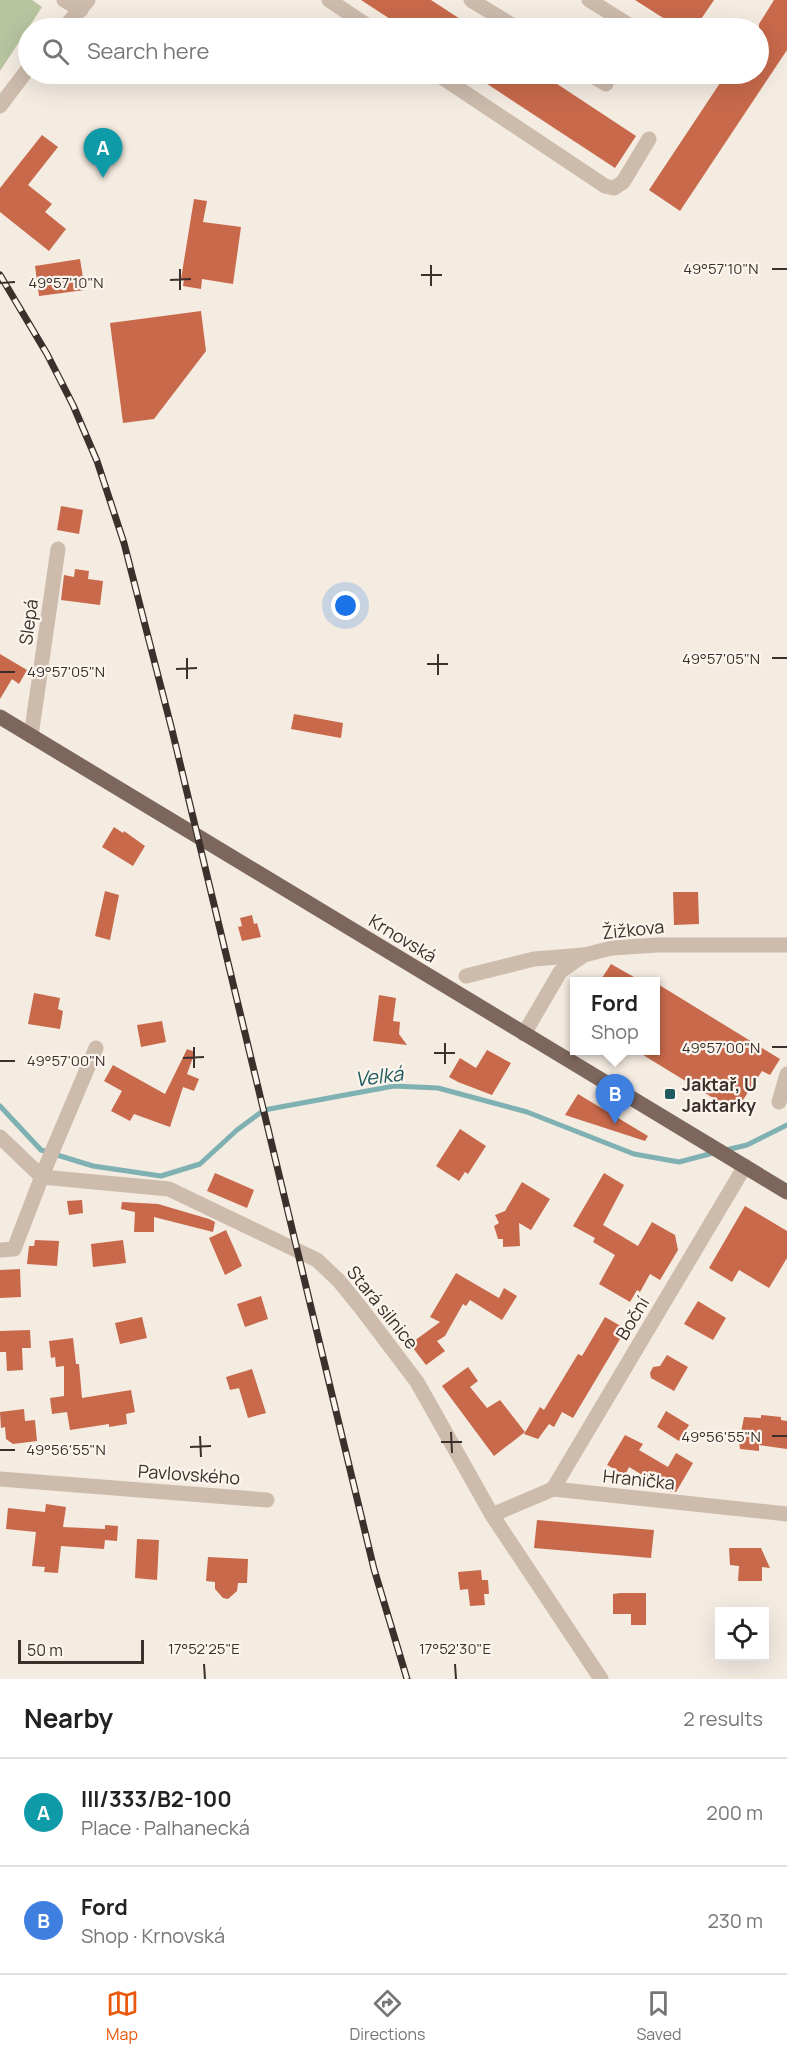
<!DOCTYPE html>
<html lang="en">
<head>
<meta charset="utf-8">
<style>
  :root { --surface:#fff; --page:#f6f6f6; --text:#222; --muted:#767676; --line:#e0e0e0; --accent:#ea580c }
  body { margin:0; font-family:Manrope,sans-serif; background:var(--page); color:var(--text) }
  .controls { position:absolute; right:18px; bottom:18px; display:grid; overflow:hidden; border-radius:0px; box-shadow:0 6px 24px #0002 }
  .controls button { width:54px; height:54px; display:grid; place-items:center; padding:0; border:0; border-bottom:2px solid var(--line); background:var(--surface); color:var(--text); font:30px sans-serif }
  .scale { position:absolute; left:18px; bottom:15px; width:126px; box-sizing:border-box; padding-left:6px; border:3px solid #3b302b; border-top:0; font-size:16px; line-height:21px; white-space:nowrap; color:#3b302b; -webkit-text-stroke:4px #fbf5ee; paint-order:stroke }
  .you { position:absolute; left:346px; top:606px; width:21px; height:21px; margin:-15px; border:4px solid #fff; border-radius:50%; background:#1a73e8; box-shadow:0 0 0 9px #1a73e833 }
  .badge { display:grid; place-items:center; width:39px; height:39px; border-radius:50%; background:var(--accent); color:#fff; font-size:20px; font-weight:700 }
  .pin { position:absolute; translate:-50% -50px; filter:drop-shadow(0 2px 3px #0008) }
  .pin::after { content:''; position:absolute; top:32px; width:21px; height:18px; background:inherit; clip-path:polygon(0 0,100% 0,50% 100%) }
  .popup { position:absolute; left:570px; top:977px; width:90px; height:78px; box-sizing:border-box; display:grid; place-content:center; border-radius:0px; background:var(--surface); filter:drop-shadow(0 2px 4px #0005); font-size:20px; white-space:nowrap; color:var(--muted) }
  .popup b { font-size:22px; color:var(--text) }
  .popup::after { content:''; position:absolute; left:50%; top:100%; margin-left:-12px; border:12px solid transparent; border-top-color:var(--surface) }
  .list { margin:0; padding:0; list-style:none }
  h2 { display:flex; justify-content:space-between; align-items:center; height:78px; margin:0; padding:0 24px; font-size:26px }
  h2 small { font-size:20px; font-weight:400; color:var(--muted) }
  .list li { display:grid; grid-template-columns:39px 1fr auto; gap:18px; align-items:center; box-sizing:border-box; height:108px; padding:0 24px; border-top:2px solid var(--line) }
  .list b { display:block; font-size:22px; white-space:nowrap }
  .list p { margin:0; font-size:20px; white-space:nowrap; color:var(--muted) }
  .list em { font-size:20px; font-style:normal; color:var(--muted) }
  .icon { flex:none; width:33px; height:33px; fill:none; stroke:currentColor; stroke-width:2; stroke-linecap:round; stroke-linejoin:round }
  .map { position:relative; flex:none; width:787px; height:1679px; overflow:hidden }
  .search { position:absolute; background:var(--surface); box-shadow:0 6px 24px #0002; left:18px; right:18px; top:18px; height:66px; display:flex; align-items:center; gap:15px; box-sizing:border-box; padding:0 21px; border-radius:33px; color:var(--muted); font-size:22px }
  .sheet { height:294px; background:var(--surface) }
  nav { display:flex; justify-content:space-around; align-items:center; box-sizing:border-box; height:84px; border-top:2px solid var(--line); background:var(--surface); font-size:16px; color:var(--muted) }
  nav a { display:grid; justify-items:center; gap:3px }
  nav .on { color:var(--accent) }
  .map>svg:first-child { display:block }
  .green { fill:#b8c4a0 }
  .lines { fill:none; stroke-linecap:round; stroke-linejoin:round }
  .stream { stroke:#7fb0b2; stroke-width:5 }
  .building { fill:#c8694b }
  .minor { stroke:#cdbbac; stroke-width:15 }
  .major { stroke:#7d675c; stroke-width:15 }
  .rail-casing { stroke:#3b302b; stroke-width:7 }
  .rail { stroke:#fbf5ee; stroke-width:4.5; stroke-dasharray:14; stroke-linecap:butt }
  .ticks { fill:none; stroke:#3b302b; stroke-width:2 }
  .poi-dot { fill:#1f5a5e; stroke:#fbf5ee; stroke-width:2 }
  .labels { text-anchor:middle; dominant-baseline:central; stroke-width:4.5; stroke-linejoin:round; paint-order:stroke }
  .street-label { font-size:18px; fill:#3b302b; stroke:#fbf5ee }
  .poi-label { font-size:18px; font-weight:bold; fill:#3b302b; stroke:#fbf5ee; text-anchor:start }
  .water-label { font-size:20px; font-style:italic; fill:#1f5a5e; stroke:#fbf5ee }
  .ticks-label { font-size:15px; text-anchor:middle; fill:#3b302b; stroke:#fbf5ee; stroke-width:4.5; stroke-linejoin:round; paint-order:stroke }
</style>
</head>
<body>
<div class="map">
<svg width="787" height="1679" viewBox="0 0 787 1679">
  <rect width="100%" height="100%" fill="#f4ebe1"/>
  <!-- green -->
  <path class="green" d="M0 0H32L42 7 0 71Z"/>
  <g class="lines">
    <!-- stream -->
    <g class="stream">
      <path d="M0 1106 41 1150 93 1166 161 1176 200 1164 237 1130 264 1110 394 1086 438 1088 527 1112 634 1154 679 1162 717 1152"/>
      <path d="M726 1150 747 1145 787 1125"/>
    </g>
  </g>
  <!-- building -->
  <g class="building">
    <path d="M361 0H431L474 28H404Z"/>
    <path d="M635 0H714L695 28H679Z"/>
    <path d="M774 0H787V50L680 211 649 190 726 74H759V24Z"/>
    <path d="M472 74H542L636 136 615 168Z"/>
    <path d="M42 135 58 147 28 185 52 204 45 212 66 229 49 251 0 212V188Z"/>
    <path d="M194 199 207 201 203 222 241 227 233 284 202 279 201 289 183 286 184 279H181Z"/>
    <path d="M80 259 85 290 39 296 35 266Z"/>
    <path d="M201 311 206 351 154 419 123 423 110 323Z"/>
    <path d="M61 506 83 510 79 534 57 530Z"/>
    <path d="M75 569 89 571 88 579 103 581 100 605 61 600 64 575 74 577Z"/>
    <path d="M0 654 27 670 19 684 12 679 0 699Z"/>
    <path d="M294 714 343 723 341 738 291 729Z"/>
    <path d="M114 827 123 833 124 831 145 846 133 866 102 847Z"/>
    <path d="M105 891 119 895 110 940 95 936Z"/>
    <path d="M673 892H698L699 924 674 925Z"/>
    <path d="M252 915 254 924 257 923 261 937 242 941 238 927 242 926 240 918Z"/>
    <path d="M611 964 641 981H600Z"/>
    <path d="M656 983 780 1059 770 1075 762 1071 743 1100 723 1104 635 1050H656Z"/>
    <path d="M34 993 60 998 58 1009 63 1011 60 1029 28 1024Z"/>
    <path d="M379 995 396 998 393 1021 400 1022 399 1034 407 1045 373 1041Z"/>
    <path d="M162 1021 166 1042 141 1047 137 1025Z"/>
    <path d="M187 1049 195 1052 187 1074 199 1079 194 1091 183 1087 170 1127 134 1114 130 1121 111 1111 122 1091 104 1081 113 1065 165 1094Z"/>
    <path d="M487 1050 511 1063 492 1095 458 1082 449 1077 460 1058 476 1068Z"/>
    <path d="M578 1094 648 1136 645 1141 565 1115Z"/>
    <path d="M460 1129 486 1146 468 1174 465 1172 459 1181 436 1166Z"/>
    <path d="M215 1173 254 1190 247 1208 207 1191Z"/>
    <path d="M604 1173 624 1185 603 1225 638 1246 652 1222 675 1235 678 1250 660 1280 650 1274 640 1292 637 1290 630 1302 599 1284 615 1255 593 1242 595 1238 573 1226Z"/>
    <path d="M522 1182 550 1199 531 1230 519 1223 520 1246 503 1247V1239H498L494 1226 499 1223 495 1215 505 1211Z"/>
    <path d="M82 1200 83 1213 69 1215 67 1201Z"/>
    <path d="M122 1202 158 1204 209 1219 215 1222 213 1232 154 1217V1232H134L135 1212 121 1209Z"/>
    <path d="M745 1206 787 1231V1258L769 1288 739 1270 732 1282 709 1268Z"/>
    <path d="M226 1230 242 1266 225 1275 209 1238Z"/>
    <path d="M35 1240 59 1241 57 1266 27 1264 29 1246H34Z"/>
    <path d="M123 1240 126 1263 93 1267 91 1244Z"/>
    <path d="M20 1269 21 1297 0 1298V1270Z"/>
    <path d="M456 1273 499 1298 504 1288 517 1296 502 1320 470 1300 466 1306 463 1304 445 1336 437 1341 445 1351 426 1365 410 1344 440 1322 430 1317Z"/>
    <path d="M261 1296 268 1319 245 1327 237 1304Z"/>
    <path d="M698 1301 726 1318 713 1340 684 1324Z"/>
    <path d="M142 1317 147 1338 120 1344 115 1323Z"/>
    <path d="M605 1317 626 1329 573 1418 562 1412 554 1427 549 1424 538 1439 524 1434 540 1407 544 1410 578 1354 582 1356Z"/>
    <path d="M30 1330 31 1348H22L23 1370 7 1371 6 1352H0V1331Z"/>
    <path d="M73 1338 76 1364H79L82 1398 131 1390 135 1412 126 1414 127 1424 109 1427V1424L70 1430 67 1412 52 1414 50 1398 64 1396V1366L56 1367 55 1357 51 1358 49 1341Z"/>
    <path d="M667 1355 688 1367 674 1391 651 1378 650 1373 653 1367 660 1366Z"/>
    <path d="M468 1367 478 1381 470 1387 487 1408 500 1400 525 1432 494 1456 442 1386Z"/>
    <path d="M252 1369 266 1413 248 1418 239 1388 230 1390 226 1377Z"/>
    <path d="M24 1409 25 1421 35 1420 37 1441 13 1444 6 1439 5 1427 1 1428 0 1412Z"/>
    <path d="M666 1411 689 1425 679 1441 657 1427Z"/>
    <path d="M761 1415 781 1417V1420L787 1421V1449L759 1445V1451L740 1449 739 1443 744 1417 761 1418Z"/>
    <path d="M625 1435 643 1444 639 1450 668 1467 676 1453 693 1463 676 1492H671L629 1467 625 1475 607 1465Z"/>
    <path d="M46 1504 66 1507 63 1527 105 1529V1525L118 1526 117 1541 105 1540 104 1549 61 1546 58 1573 44 1572 45 1567 32 1566 36 1532 6 1529 8 1508 45 1512Z"/>
    <path d="M537 1520 654 1530 651 1558 534 1548Z"/>
    <path d="M137 1539 159 1540 157 1580 135 1578Z"/>
    <path d="M729 1548H761L770 1568 762 1567V1581H738L739 1566 730 1565Z"/>
    <path d="M208 1557 248 1559 247 1583H238L237 1591 228 1599 223 1598 215 1589V1582L206 1581Z"/>
    <path d="M481 1570 482 1580H488L489 1594H484L485 1605 470 1606 468 1589 460 1590 458 1572Z"/>
    <path d="M621 1593H646V1625H631V1614H613V1594Z"/>
  </g>
  <g class="lines">
    <!-- minor -->
    <g class="minor">
      <path d="M64 0 81 10"/>
      <path d="M329 0 371 28"/>
      <path d="M471 0 517 28"/>
      <path d="M589 0 634 28"/>
      <path d="M64 28 88 0"/>
      <path d="M437 74 605 186 614 188 623 182 649 139"/>
      <path d="M589 74 606 84"/>
      <path d="M0 106 28 69"/>
      <path d="M31 736 58 549"/>
      <path d="M466 976 534 959 584 955"/>
      <path d="M524 1034 560 972 584 955 612 948 657 945H787"/>
      <path d="M779 1102 787 1074"/>
      <path d="M0 1137 42 1177 169 1189 317 1260 339 1281 361 1308 417 1382 492 1515 601 1679"/>
      <path d="M0 1250 14 1249 46 1166 96 1048"/>
      <path d="M0 1479 267 1500"/>
      <path d="M553 1489 745 1166"/>
      <path d="M492 1515 553 1489 787 1514"/>
    </g>
    <!-- major -->
    <path class="major" d="M0 717 787 1192"/>
    <defs>
      <path id="rail" d="M0 275 47 354 73 405 97 461 124 543 172 730 374 1569 407 1679"/>
    </defs>
    <!-- rail casing -->
    <use href="#rail" class="rail-casing"/>
    <!-- rail -->
    <use href="#rail" class="rail"/>
  </g>
  <!-- ticks -->
  <path class="ticks" d="M431 265V286M180 269V290M772 269H787M421 275H442M170 280 191 279M0 283 15 282M438 654V675M187 658V679M772 658H787M427 664H448M176 669 197 668M0 672H15M445 1043V1064M194 1047V1068M772 1047H787M434 1053H455M183 1058 204 1057M0 1061H15M451 1432 452 1453M200 1436 201 1457M772 1436H787M441 1442H462M190 1447 211 1446M0 1450H15M204 1664 205 1679M455 1664 456 1679"/>
  <!-- markers -->
  <rect class="poi-dot" x="664" y="1088" width="12" height="12" rx="3"/>
  <g class="labels">
    <!-- street labels -->
    <g class="street-label">
      <text transform="translate(28 622) rotate(-82)">Slepá</text>
      <text transform="translate(633 929) rotate(-6)">Žižkova</text>
      <text transform="translate(403 938) rotate(31)">Krnovská</text>
      <text transform="translate(383 1307) rotate(51)">Stará silnice</text>
      <text transform="translate(632 1318) rotate(-59)">Boční</text>
      <text transform="translate(189 1474) rotate(4)">Pavlovského</text>
      <text transform="translate(639 1479) rotate(6)">Hranička</text>
    </g>
    <!-- poi labels -->
    <g class="poi-label">
      <text x="682" y="1084">Jaktař, U<tspan x="682" dy="21">Jaktarky</tspan></text>
    </g>
    <!-- water labels -->
    <g class="water-label">
      <text transform="translate(379 1076) rotate(-7)">Velká</text>
    </g>
  </g>
  <g class="ticks-label">
    <text x="721" y="274">49°57'10"N</text>
    <text x="66" y="288">49°57'10"N</text>
    <text x="721" y="664">49°57'05"N</text>
    <text x="66" y="677">49°57'05"N</text>
    <text x="721" y="1053">49°57'00"N</text>
    <text x="66" y="1066">49°57'00"N</text>
    <text x="721" y="1442">49°56'55"N</text>
    <text x="66" y="1455">49°56'55"N</text>
    <text x="204" y="1654">17°52'25"E</text>
    <text x="455" y="1654">17°52'30"E</text>
  </g>
</svg>
<div class="controls">
<button><svg class="icon" aria-label="locate" viewBox="0 0 24 24"><circle cx="12" cy="12" r="6"/><path d="M12 2v4M12 18v4M2 12h4M18 12h4"/></svg></button>
</div>
<div class="scale">50 m</div>
<div class="you"></div>
<div class="pin badge" style="left:103px;top:178px;background:#0f9aa8">A</div>
<div class="pin badge" style="left:615px;top:1124px;background:#3f7fe0">B</div>
<div class="popup"><b>Ford</b>Shop</div>
<div class="search"><svg class="icon" aria-label="search" viewBox="0 0 24 24"><circle cx="10" cy="10" r="6"/><path d="M15 15l6 6"/></svg>Search here</div>
</div>
<section class="sheet">
<h2>Nearby<small>2 results</small></h2>
<ul class="list">
<li><span class="badge" style="background:#0f9aa8">A</span><div><b>III/333/B2-100</b><p>Place · Palhanecká</p></div><em>200 m</em></li>
<li><span class="badge" style="background:#3f7fe0">B</span><div><b>Ford</b><p>Shop · Krnovská</p></div><em>230 m</em></li>
</ul>
</section>
<nav>
<a class="on"><svg class="icon" aria-label="map" viewBox="0 0 24 24"><path d="M3 6l6-2 6 2 6-2v14l-6 2-6-2-6 2zM9 4v14M15 6v14"/></svg>Map</a>
<a><svg class="icon" aria-label="directions" viewBox="0 0 24 24"><path d="M12 3l9 9-9 9-9-9zM9 14v-3h6M13 9l2 2-2 2"/></svg>Directions</a>
<a><svg class="icon" aria-label="saved" viewBox="0 0 24 24"><path d="M7 4h10v16l-5-4-5 4z"/></svg>Saved</a>
</nav>
</body>
</html>
